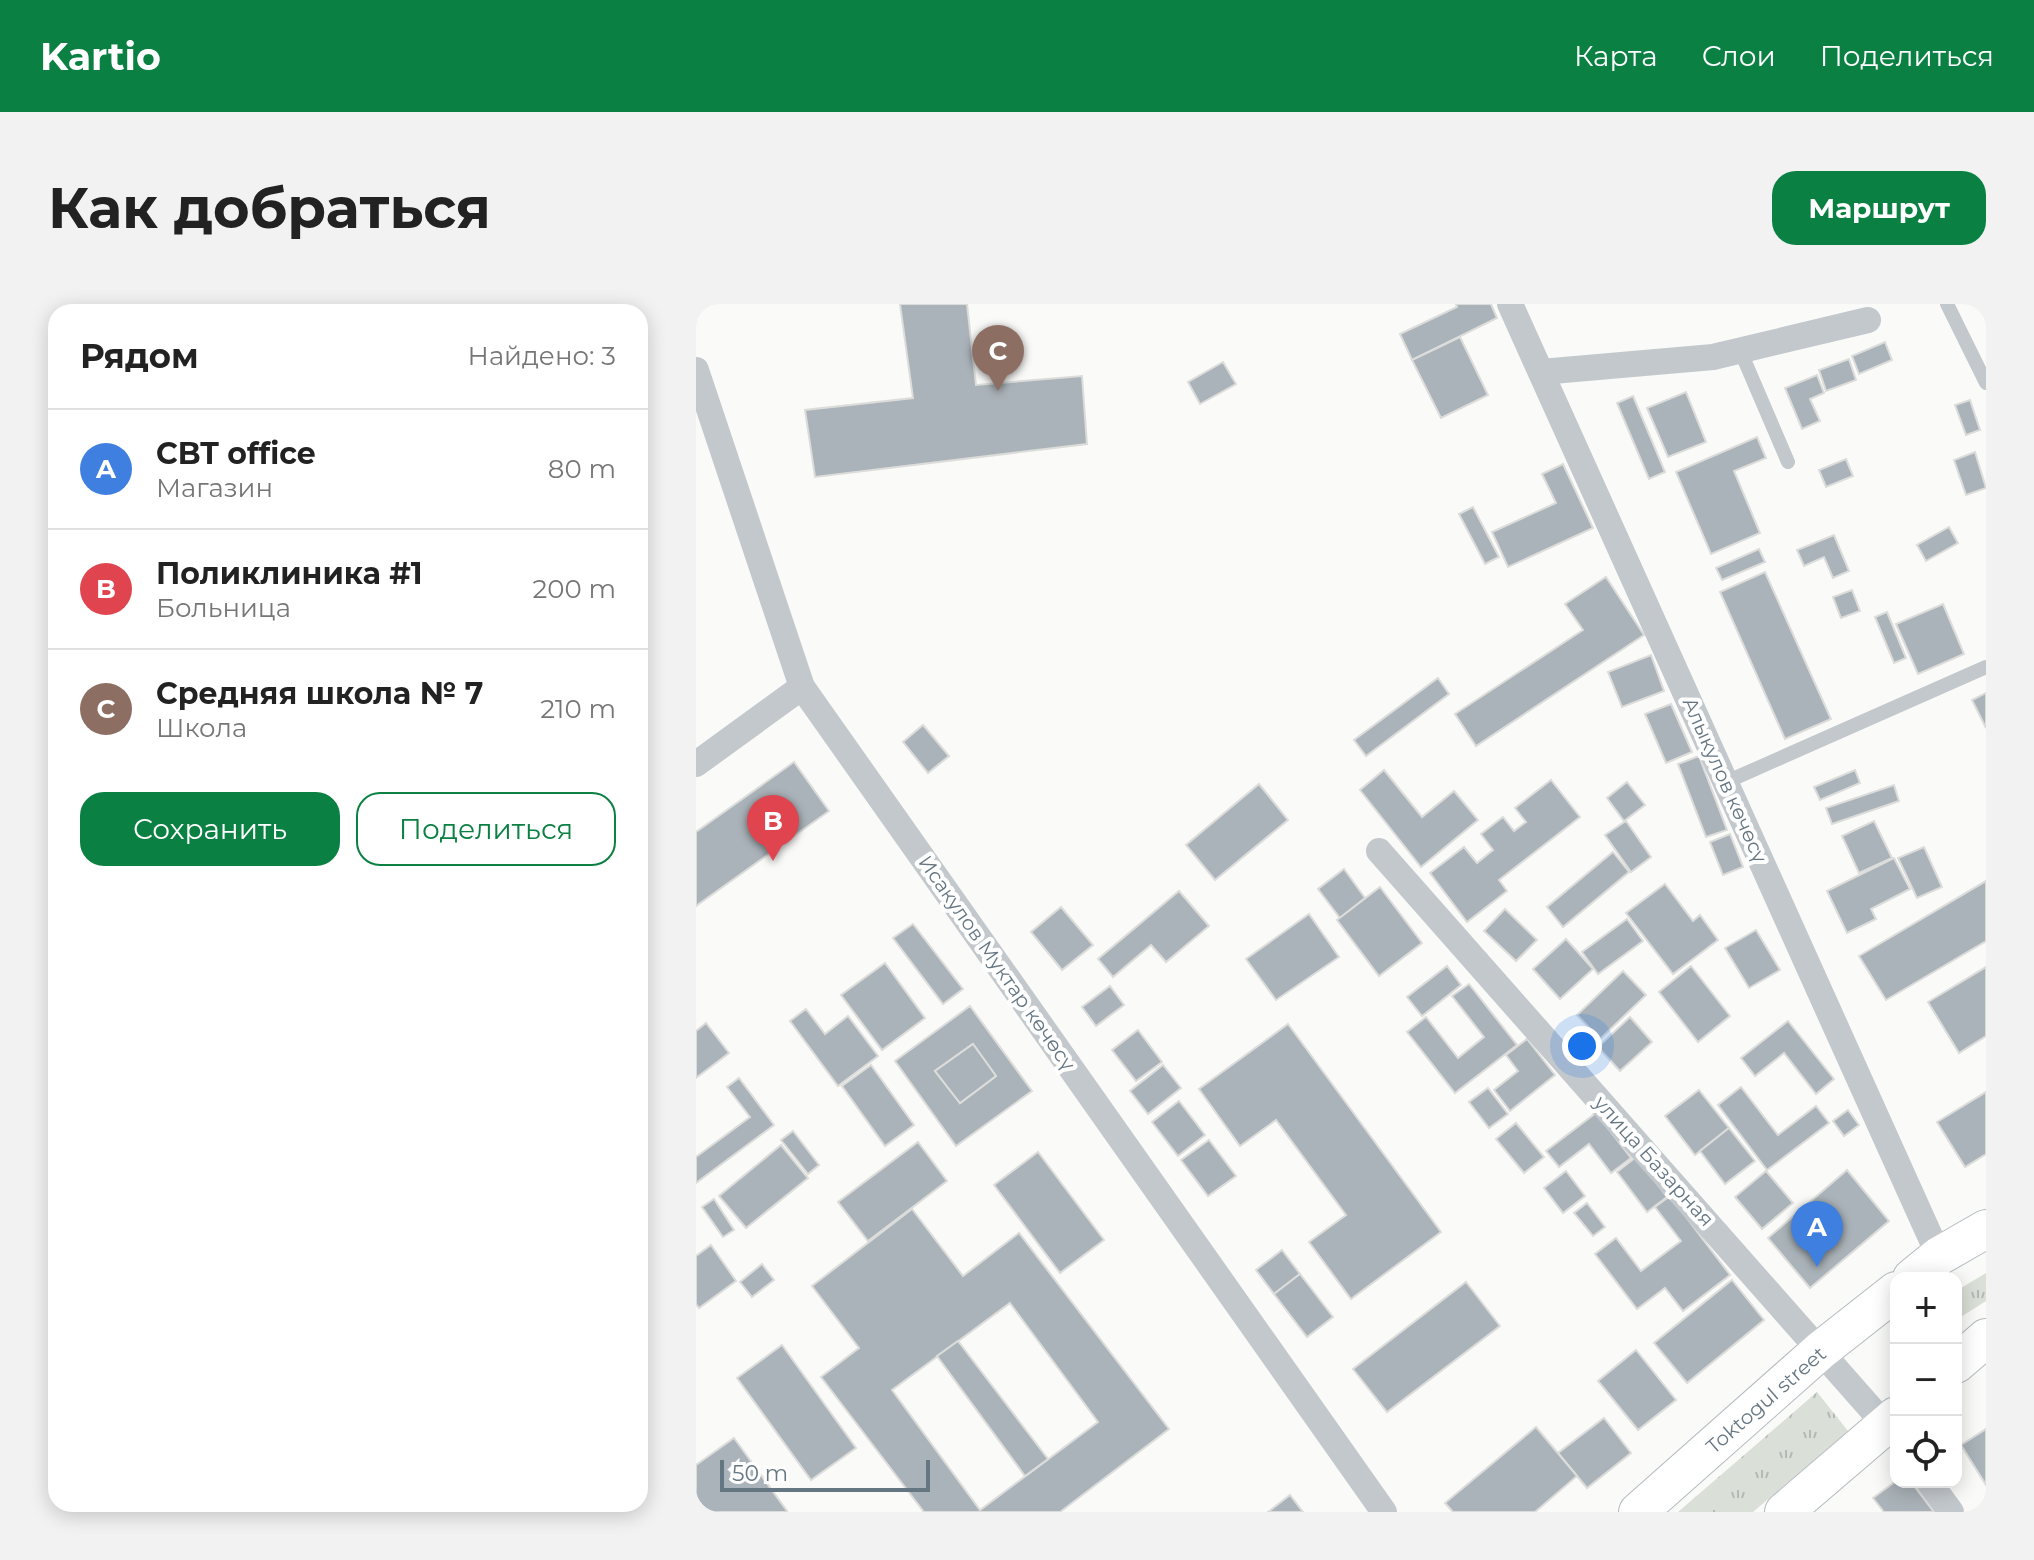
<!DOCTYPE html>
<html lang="ru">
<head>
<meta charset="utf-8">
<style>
  :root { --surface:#fff; --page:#f2f2f2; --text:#222; --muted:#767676; --line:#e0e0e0; --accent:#0b8043 }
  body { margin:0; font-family:Montserrat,sans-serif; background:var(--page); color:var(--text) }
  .controls { position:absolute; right:24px; bottom:24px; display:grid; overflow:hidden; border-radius:16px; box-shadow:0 4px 20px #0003 }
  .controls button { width:72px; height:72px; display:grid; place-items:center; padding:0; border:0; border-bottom:2px solid var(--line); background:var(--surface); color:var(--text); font:40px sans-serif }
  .scale { position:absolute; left:24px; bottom:20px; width:210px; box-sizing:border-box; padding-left:8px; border:4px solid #657683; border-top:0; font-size:22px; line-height:28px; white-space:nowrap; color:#657683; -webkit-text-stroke:6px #fff; paint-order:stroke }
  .you { position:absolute; left:886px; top:742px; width:28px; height:28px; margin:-20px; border:6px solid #fff; border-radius:50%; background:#1a73e8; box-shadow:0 0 0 12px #1a73e833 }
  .badge { display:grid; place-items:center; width:52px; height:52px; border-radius:50%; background:var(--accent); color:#fff; font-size:26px; font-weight:700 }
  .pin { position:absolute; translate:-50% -66px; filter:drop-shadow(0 2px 4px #0008) }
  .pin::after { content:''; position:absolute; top:42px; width:28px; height:24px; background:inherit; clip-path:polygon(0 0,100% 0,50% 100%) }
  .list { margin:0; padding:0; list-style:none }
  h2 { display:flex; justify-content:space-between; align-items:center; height:104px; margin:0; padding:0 32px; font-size:34px }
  h2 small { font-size:26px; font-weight:400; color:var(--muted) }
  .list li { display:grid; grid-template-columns:52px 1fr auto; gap:24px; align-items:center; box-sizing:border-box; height:120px; padding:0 32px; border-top:2px solid var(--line) }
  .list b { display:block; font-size:30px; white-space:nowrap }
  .list p { margin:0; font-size:26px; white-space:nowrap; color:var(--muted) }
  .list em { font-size:26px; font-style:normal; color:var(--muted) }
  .actions { display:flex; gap:16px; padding:24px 32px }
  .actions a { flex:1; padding:18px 0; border:2px solid var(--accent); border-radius:24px; text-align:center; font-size:28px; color:var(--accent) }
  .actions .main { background:var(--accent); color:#fff }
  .icon { flex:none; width:44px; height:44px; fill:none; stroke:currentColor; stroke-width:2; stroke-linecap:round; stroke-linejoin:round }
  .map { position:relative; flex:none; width:1290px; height:1208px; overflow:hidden; border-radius:24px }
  header { display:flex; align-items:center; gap:48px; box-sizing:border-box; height:112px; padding:0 40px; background:var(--accent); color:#fff }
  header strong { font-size:38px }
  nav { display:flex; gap:44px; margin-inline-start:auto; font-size:28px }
  .intro { display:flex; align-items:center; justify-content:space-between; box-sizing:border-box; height:192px; padding:0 48px }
  h1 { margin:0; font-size:56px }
  .button { padding:20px 36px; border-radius:24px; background:var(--accent); color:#fff; font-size:28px; font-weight:700 }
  main { display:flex; gap:48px; padding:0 48px }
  aside { flex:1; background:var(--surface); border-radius:24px; box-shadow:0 4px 20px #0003 }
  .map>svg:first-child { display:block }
  .grass { fill:url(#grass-tufts) }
  .building { fill:#aab3b9; stroke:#dcdcda; stroke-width:2; fill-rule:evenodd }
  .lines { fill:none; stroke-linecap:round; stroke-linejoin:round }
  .secondary-casing { stroke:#b3babf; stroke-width:40 }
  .lane { stroke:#c3c8cc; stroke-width:14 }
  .street { stroke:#c3c8cc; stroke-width:26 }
  .secondary { stroke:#fff; stroke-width:38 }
  .labels { text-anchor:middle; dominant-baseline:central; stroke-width:8; stroke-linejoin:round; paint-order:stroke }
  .street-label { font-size:20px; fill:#657683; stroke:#fff }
</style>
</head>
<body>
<header>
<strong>Kartio</strong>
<nav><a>Карта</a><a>Слои</a><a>Поделиться</a></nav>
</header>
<div class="intro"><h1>Как добраться</h1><a class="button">Маршрут</a></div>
<main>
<aside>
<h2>Рядом<small>Найдено: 3</small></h2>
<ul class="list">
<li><span class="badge" style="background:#3f7fe0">A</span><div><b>CBT office</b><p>Магазин</p></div><em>80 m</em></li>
<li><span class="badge" style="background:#e0444e">B</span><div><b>Поликлиника #1</b><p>Больница</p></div><em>200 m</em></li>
<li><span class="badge" style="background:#8d6e63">C</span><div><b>Средняя школа № 7</b><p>Школа</p></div><em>210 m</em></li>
</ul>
<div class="actions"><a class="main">Сохранить</a><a>Поделиться</a></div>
</aside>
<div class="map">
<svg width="1290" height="1208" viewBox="0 0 1290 1208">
  <defs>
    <pattern id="grass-tufts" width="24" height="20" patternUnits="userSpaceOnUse" patternTransform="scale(2)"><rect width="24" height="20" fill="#dadfd7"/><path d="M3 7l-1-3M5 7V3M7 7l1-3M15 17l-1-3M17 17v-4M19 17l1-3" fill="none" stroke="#b4b9b4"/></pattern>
  </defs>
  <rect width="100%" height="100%" fill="#fafaf8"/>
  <!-- grass -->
  <g class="grass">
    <path d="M1290 969V997L1260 1016V987Z"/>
    <path d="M1121 1088 1152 1127 1057 1208H982Z"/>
  </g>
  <!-- building -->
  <g class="building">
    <path d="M204 0H271L280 81 386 72 391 140 119 173 109 106 217 94Z"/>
    <path d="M760 0H795L801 14 716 56 704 30 761 3Z"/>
    <path d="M764 33 792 91 745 114 716 56Z"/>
    <path d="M1189 38 1196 56 1163 70 1156 52Z"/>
    <path d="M1153 55 1160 76 1130 87 1123 66Z"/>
    <path d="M527 58 540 80 504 100 492 78Z"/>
    <path d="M1121 71 1128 89 1114 95 1124 117 1106 125 1089 84Z"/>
    <path d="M990 88 1010 138 972 153 951 104Z"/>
    <path d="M937 92 969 168 953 175 921 99Z"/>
    <path d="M1274 96 1284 126 1270 131 1259 101Z"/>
    <path d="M1061 133 1070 154 1038 167 1064 229 1015 250 980 168Z"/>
    <path d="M1279 148 1290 184 1270 191 1258 156Z"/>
    <path d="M1150 155 1157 172 1130 183 1123 166Z"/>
    <path d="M867 160 897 224 812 263 796 228 860 199 846 170Z"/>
    <path d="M777 203 803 253 789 260 763 210Z"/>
    <path d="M1253 223 1262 239 1230 257 1221 241Z"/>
    <path d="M1138 231 1153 267 1137 274 1128 253 1108 262 1101 246Z"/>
    <path d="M1063 245 1069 258 1026 276 1020 264Z"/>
    <path d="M1069 268 1135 415 1089 435 1024 288Z"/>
    <path d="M910 273 948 331 780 442 759 410 887 326 869 300Z"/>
    <path d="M1156 286 1164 307 1145 314 1137 293Z"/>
    <path d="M1247 300 1268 350 1222 370 1200 320Z"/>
    <path d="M1191 308 1210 354 1198 359 1179 313Z"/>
    <path d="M955 351 968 387 926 403 912 368Z"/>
    <path d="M742 374 753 390 670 452 658 436Z"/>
    <path d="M1290 389V424L1276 396Z"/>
    <path d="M975 400 996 448 970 459 949 410Z"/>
    <path d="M227 421 253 452 232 469 207 438Z"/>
    <path d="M1003 452 1031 526 1010 533 982 460Z"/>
    <path d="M98 458 133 507 0 602V528Z"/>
    <path d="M688 466 726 513 758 487 782 516 725 563 664 486Z"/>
    <path d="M1159 466 1164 479 1124 496 1118 483Z"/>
    <path d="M855 476 884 513 803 576 811 587 771 618 734 569 768 543 781 559 797 546 785 530 807 513 818 527 830 518 819 504Z"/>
    <path d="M931 478 949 501 928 517 911 494Z"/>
    <path d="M563 480 592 516 519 576 490 541Z"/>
    <path d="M1198 481 1203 497 1136 520 1130 504Z"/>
    <path d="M930 517 955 553 935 568 909 531Z"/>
    <path d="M1178 517 1196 554 1163 569 1146 532Z"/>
    <path d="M1034 530 1047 563 1027 571 1014 538Z"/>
    <path d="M1228 543 1246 583 1221 594 1202 554Z"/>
    <path d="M917 548 933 568 867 623 851 603Z"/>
    <path d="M1198 554 1214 585 1175 605 1180 615 1151 629 1131 587Z"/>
    <path d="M648 565 669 594 644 614 622 585Z"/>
    <path d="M1290 577V637L1190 696 1163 652Z"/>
    <path d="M969 580 997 617 1004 611 1022 636 977 670 930 609Z"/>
    <path d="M684 583 726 639 683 672 641 616Z"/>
    <path d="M483 587 513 622 470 658 455 641 417 673 402 655Z"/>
    <path d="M365 603 397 641 366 666 335 628Z"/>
    <path d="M809 605 841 636 820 657 788 627Z"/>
    <path d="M613 610 643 653 580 696 550 655Z"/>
    <path d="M931 615 947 637 902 670 886 648Z"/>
    <path d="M217 620 267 685 247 700 197 634Z"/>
    <path d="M1060 626 1084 666 1053 684 1029 644Z"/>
    <path d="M870 635 897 665 864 695 837 665Z"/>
    <path d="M189 659 229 714 186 746 145 691Z"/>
    <path d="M751 662 765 681 726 712 711 693Z"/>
    <path d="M995 662 1034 712 1002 738 963 688Z"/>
    <path d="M1290 663V732L1263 749 1232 698Z"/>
    <path d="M927 667 950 691 904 735 881 711Z"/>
    <path d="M773 680 821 741 759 789 711 728 730 713 762 754 788 733 756 692Z"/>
    <path d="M414 682 428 701 400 722 386 703Z"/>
    <path d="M274 702 336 787 260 842 199 757ZM277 740 300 772 264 799 239 767Z"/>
    <path d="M110 705 129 730 152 712 182 752 142 782 94 717Z"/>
    <path d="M934 713 956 738 924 767 902 743Z"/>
    <path d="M1092 717 1138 775 1120 790 1088 749 1059 772 1045 754Z"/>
    <path d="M10 719 33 749 0 774V727Z"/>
    <path d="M592 720 745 928 655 995 613 938 650 911 580 816 544 842 503 785Z"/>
    <path d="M442 726 466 758 440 777 416 746Z"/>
    <path d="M831 735 859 771 814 807 798 786 822 767 810 751Z"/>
    <path d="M277 740 300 772 264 799 239 767Z"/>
    <path d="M175 761 218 821 189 842 146 782Z"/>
    <path d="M467 761 485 784 452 810 434 787Z"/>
    <path d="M43 774 78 821 0 879V853L54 813 31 783Z"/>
    <path d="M1045 783 1082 831 1120 802 1133 819 1071 866 1022 801Z"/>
    <path d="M792 784 812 810 793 824 773 798Z"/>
    <path d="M1003 786 1033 824 999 851 969 812Z"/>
    <path d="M1290 788V850L1269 863 1241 818Z"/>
    <path d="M483 797 509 831 482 852 456 818Z"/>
    <path d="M1152 806 1163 821 1148 832 1137 817Z"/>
    <path d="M900 809 935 854 915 869 893 840 863 863 850 847Z"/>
    <path d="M820 819 848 853 828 869 800 835Z"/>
    <path d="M1033 824 1059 857 1029 880 1004 847Z"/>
    <path d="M97 827 123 861 112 870 85 836Z"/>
    <path d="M513 836 540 872 512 892 485 856Z"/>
    <path d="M222 838 251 877 172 937 142 898Z"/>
    <path d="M85 841 112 874 50 924 23 892Z"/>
    <path d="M342 848 408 936 364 969 298 881Z"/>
    <path d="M940 853 971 893 951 908 921 868Z"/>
    <path d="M1151 866 1193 917 1114 984 1072 934Z"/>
    <path d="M870 867 889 892 867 909 848 884Z"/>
    <path d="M1070 867 1097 899 1066 925 1039 893Z"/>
    <path d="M974 892 1034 971 987 1007 969 984 941 1005 899 950 920 934 945 967 985 937 959 903Z"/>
    <path d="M18 895 38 926 27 933 6 903Z"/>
    <path d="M891 899 909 923 897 932 878 909Z"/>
    <path d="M216 905 267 972 323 929 473 1125 364 1208H228L125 1073 163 1044 116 982ZM314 999 402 1118 284 1206 196 1086Z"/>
    <path d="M15 941 40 977 3 1004 0 1000V952Z"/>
    <path d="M586 946 604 970 578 990 560 966Z"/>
    <path d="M66 960 78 976 56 993 44 978Z"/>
    <path d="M604 970 637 1013 611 1033 578 990Z"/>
    <path d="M1036 976 1068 1016 991 1079 958 1039Z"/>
    <path d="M770 978 804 1022 691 1108 657 1065Z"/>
    <path d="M262 1037 352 1155 329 1172 241 1052Z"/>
    <path d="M86 1041 160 1144 115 1176 41 1074Z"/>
    <path d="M940 1046 980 1096 942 1126 902 1077Z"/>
    <path d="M908 1114 935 1149 891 1184 862 1149Z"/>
    <path d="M840 1123 881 1172 839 1208H757L749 1199Z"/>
    <path d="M1290 1125V1181L1265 1141Z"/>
    <path d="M38 1134 91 1207 90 1208H0V1161Z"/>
    <path d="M1200 1177 1215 1178 1238 1208H1188L1177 1194Z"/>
    <path d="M594 1191 607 1208H572Z"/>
  </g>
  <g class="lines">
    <defs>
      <g id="secondary">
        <path d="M1216 974 1243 952 1290 925"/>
        <path d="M1260 1060 1290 1034"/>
        <path d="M942 1208 1125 1046 1200 987"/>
        <path d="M1088 1208 1200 1112"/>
      </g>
    </defs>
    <!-- secondary casing -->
    <use href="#secondary" class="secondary-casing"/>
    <!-- lane -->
    <g class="lane">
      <path d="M1251 0 1290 79"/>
      <path d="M1044 46 1092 158"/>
      <path d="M1030 478 1290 363"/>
    </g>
    <!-- street -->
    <g class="street">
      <path d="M814 0 1243 952"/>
      <path d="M0 66 106 383 688 1208"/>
      <path d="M845 68 1017 53 1172 16"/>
      <path d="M0 460 106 383"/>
      <path d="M683 547 1200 1133"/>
      <path d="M1233 1178 1255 1208"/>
    </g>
    <!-- secondary -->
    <use href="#secondary" class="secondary"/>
  </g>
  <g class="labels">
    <!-- street labels -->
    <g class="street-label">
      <text transform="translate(1029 476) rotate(66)">Алыкулов көчөсү</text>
      <text transform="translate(301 659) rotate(55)">Исакулов Муктар көчөсү</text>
      <text transform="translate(958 857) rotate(48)">улица Базарная</text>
      <text transform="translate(1070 1096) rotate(-41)">Toktogul street</text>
    </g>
  </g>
</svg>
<div class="controls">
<button>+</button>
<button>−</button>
<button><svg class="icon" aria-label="locate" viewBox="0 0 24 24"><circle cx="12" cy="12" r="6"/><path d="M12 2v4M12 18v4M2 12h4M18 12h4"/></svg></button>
</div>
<div class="scale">50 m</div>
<div class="you"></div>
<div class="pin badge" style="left:1121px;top:963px;background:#3f7fe0">A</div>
<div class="pin badge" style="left:77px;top:557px;background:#e0444e">B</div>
<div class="pin badge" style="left:302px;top:87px;background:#8d6e63">C</div>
</div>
</main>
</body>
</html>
